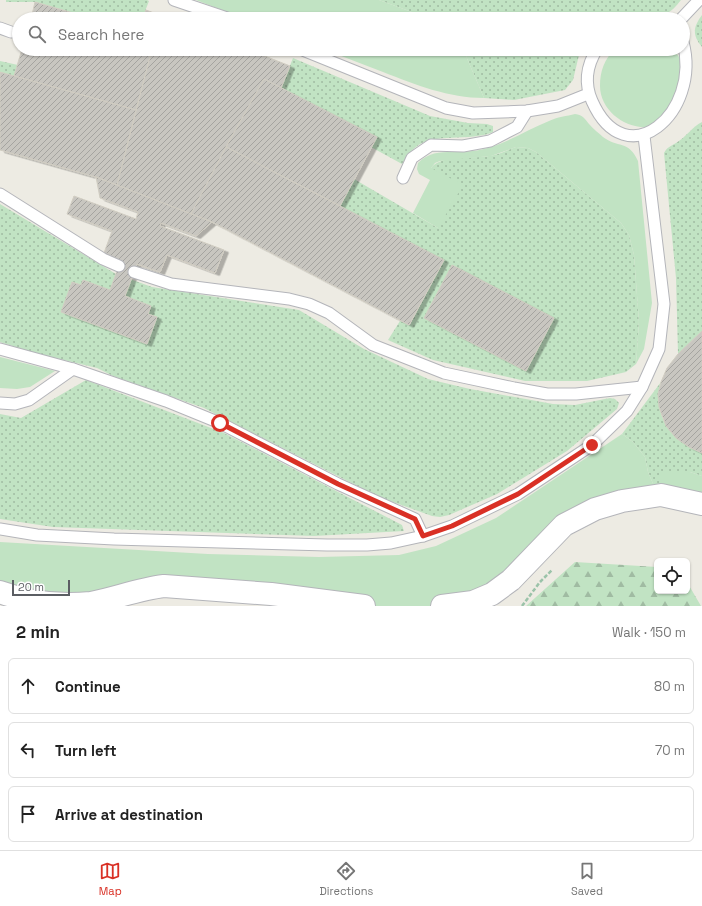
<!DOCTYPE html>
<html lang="en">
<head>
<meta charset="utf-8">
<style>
  :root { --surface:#fff; --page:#f2f2f2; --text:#222; --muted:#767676; --line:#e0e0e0; --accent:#d93025 }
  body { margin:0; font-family:"Space Grotesk",sans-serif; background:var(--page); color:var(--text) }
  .controls { position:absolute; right:12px; bottom:12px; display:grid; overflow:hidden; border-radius:6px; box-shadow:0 1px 3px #0004 }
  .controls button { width:36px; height:36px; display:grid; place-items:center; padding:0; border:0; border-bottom:1px solid var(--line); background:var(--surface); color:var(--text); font:20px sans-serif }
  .scale { position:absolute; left:12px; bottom:10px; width:58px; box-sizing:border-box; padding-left:4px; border:2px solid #5b5e63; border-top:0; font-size:11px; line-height:14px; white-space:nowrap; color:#5b5e63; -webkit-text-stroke:3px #fff; paint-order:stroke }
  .stop { position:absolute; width:12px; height:12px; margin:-9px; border:3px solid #d93025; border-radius:50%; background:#fff }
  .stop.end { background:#d93025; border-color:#fff; box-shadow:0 1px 4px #0008 }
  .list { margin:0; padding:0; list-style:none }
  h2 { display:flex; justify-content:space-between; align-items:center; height:52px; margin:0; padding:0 16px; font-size:17px }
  h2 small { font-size:13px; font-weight:400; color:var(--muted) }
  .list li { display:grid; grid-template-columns:26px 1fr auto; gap:12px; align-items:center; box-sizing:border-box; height:56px; margin:0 8px 8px; padding:0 8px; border:1px solid var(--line); border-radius:6px }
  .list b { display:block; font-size:15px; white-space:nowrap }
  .list em { font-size:13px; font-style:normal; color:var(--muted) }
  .icon { flex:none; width:22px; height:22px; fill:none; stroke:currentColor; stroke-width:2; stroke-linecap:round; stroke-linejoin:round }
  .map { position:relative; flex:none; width:702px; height:606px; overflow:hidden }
  .search { position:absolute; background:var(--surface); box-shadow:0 1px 3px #0004; left:12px; right:12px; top:12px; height:44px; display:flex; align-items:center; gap:10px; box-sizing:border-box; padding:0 14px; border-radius:22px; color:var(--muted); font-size:15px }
  .sheet { height:244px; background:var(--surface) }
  nav { display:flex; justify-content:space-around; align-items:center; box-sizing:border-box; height:56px; border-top:1px solid var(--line); background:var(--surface); font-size:11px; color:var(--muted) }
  nav a { display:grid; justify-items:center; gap:2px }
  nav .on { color:var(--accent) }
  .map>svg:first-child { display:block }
  .grass { fill:url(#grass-dots) }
  .forest { fill:url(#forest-firs) }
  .garden { fill:#c1e3c3 }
  .building { fill:url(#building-hatch); stroke:#d1cdc2; filter:url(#shadow) }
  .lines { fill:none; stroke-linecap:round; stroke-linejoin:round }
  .service-casing { stroke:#b4b5ba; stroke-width:13 }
  .minor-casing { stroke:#b4b5ba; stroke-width:24 }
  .path { stroke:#9bc3a9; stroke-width:2.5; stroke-dasharray:4 2; stroke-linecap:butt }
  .service { stroke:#fff; stroke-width:11 }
  .minor { stroke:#fff; stroke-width:22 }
  .route { stroke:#d93025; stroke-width:5 }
</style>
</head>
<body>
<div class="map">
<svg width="702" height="606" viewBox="0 0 702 606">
  <defs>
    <pattern id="grass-dots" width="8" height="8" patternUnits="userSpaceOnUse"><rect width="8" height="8" fill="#c1e3c3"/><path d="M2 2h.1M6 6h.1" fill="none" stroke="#a0bba2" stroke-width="1.8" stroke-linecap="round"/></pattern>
    <pattern id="forest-firs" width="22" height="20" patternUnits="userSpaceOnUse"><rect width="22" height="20" fill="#c1e3c3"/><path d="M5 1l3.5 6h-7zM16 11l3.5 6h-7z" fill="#a0bba2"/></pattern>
    <pattern id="building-hatch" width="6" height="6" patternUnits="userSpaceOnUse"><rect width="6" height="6" fill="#c8c6c0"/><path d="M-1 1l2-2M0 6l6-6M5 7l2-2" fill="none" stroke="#a5a4a0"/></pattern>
    <filter id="shadow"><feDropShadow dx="4.5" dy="2.5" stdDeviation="0" flood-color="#0004"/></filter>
  </defs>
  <rect width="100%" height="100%" fill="#edebe3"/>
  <!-- grass -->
  <g class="grass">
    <path d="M6 0H147L149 1 142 19H94L35 2H6Z"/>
    <path d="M379 0H681C676 6 672 12 664 14 659 16 654 13 648 13 637 11 624 15 613 19H431Z"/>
    <path d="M702 15V47C692 35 693 27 702 15Z"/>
    <path d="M463 49H583L579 55 573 80 565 90 514 100 484 98Z"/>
    <path d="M293 58 430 116 468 123 487 124 493 126V132C470 142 433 132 416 147 410 151 406 159 402 164L371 147 376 137 281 88Z"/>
    <path d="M0 61 18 65 14 76 0 72Z"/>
    <path d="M702 122V331L678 354 676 278 664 153C667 147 671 146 676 143 686 137 692 127 702 122Z"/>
    <path d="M516 147 528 148 536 152 621 223 629 235 634 255 639 322 636 364 626 372 587 381H525L433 360 388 340 400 321 410 325 444 260 340 206 354 179 438 228 431 168C442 154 472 159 489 156 498 155 507 150 516 147Z"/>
    <path d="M0 204 116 274 152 287 299 310 364 349 428 379 470 389 553 404 575 405 610 398 615 399 619 403 617 409 567 451 497 494 449 515 440 517 432 516 379 497 204 408 113 376 97 368 35 353 0 342Z"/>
    <path d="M86 380 224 433 402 525 404 531 314 536 53 527 0 519V414L21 418Z"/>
    <path d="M661 382C653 418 670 439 702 453V476L690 472 661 495 654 486 648 472 645 457 633 442 622 434Z"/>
  </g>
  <!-- forest -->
  <path class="forest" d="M575 562 657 567V591H687V582L701 606H526Z"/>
  <!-- garden -->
  <g class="garden">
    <path d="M196 0H379L431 19H245Z"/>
    <path d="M323 49H463L484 98C449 98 416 85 383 72 363 64 343 57 323 49Z"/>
    <path d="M616 49H672C682 58 682 63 685 75 686 78 687 81 688 84 689 93 683 108 675 114 671 116 666 118 662 121 657 123 653 126 648 127 625 129 600 110 600 86 600 72 604 58 616 49Z"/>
    <path d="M575 114C583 115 585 119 589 124 593 129 599 133 603 137 617 148 629 140 638 161L652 303 644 349 636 364 639 322 634 255 629 235 621 223 536 152 528 148 516 147 491 156 440 161 435 163 431 168 463 185 438 228 413 213 430 180 419 174 417 169 418 163C433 147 452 154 472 151 500 148 524 131 549 121 557 117 567 116 575 114Z"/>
    <path d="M0 357 55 371 30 387 17 389 0 388Z"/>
    <path d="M622 434 633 442 645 457 648 472 654 486 661 494V472H690L702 476V504L595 509 511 580 442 606H364L183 587 92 603 0 592V542L208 554 319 557 399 555 436 546 496 518Z"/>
  </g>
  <!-- building -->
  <g class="building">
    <path d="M35 2 94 19H31Z"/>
    <path d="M146 10 170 19H142Z"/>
    <path d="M22 49H152L136 110 14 76Z"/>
    <path d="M152 49H247L290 66 281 88 264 79 226 147 191 214 117 185Z"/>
    <path d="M0 72 136 110 117 185 96 177 0 150Z"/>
    <path d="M264 79 377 137 340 206 226 147Z"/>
    <path d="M226 147 444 260 409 325 212 222 191 214Z"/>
    <path d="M96 177 212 222 196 236 161 223 160 226 224 250 215 273 167 255 160 272 137 264 125 296 151 306 148 314 157 317 147 344 61 312 72 282 81 285 83 280 110 290 121 260 104 253 112 231 67 214 74 196 136 219 138 212 100 198Z"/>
    <path d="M452 265 554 318 526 371 424 318Z"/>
    <path d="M702 331V453L689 447 676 438 666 426 659 407 658 394 661 382 667 368 678 354Z"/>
  </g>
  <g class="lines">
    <defs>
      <g id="service">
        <path d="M174 0 230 19"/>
        <path d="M681 19 699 0"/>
        <path d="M0 28 11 32"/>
        <path d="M300 49 446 108 473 113 527 111 558 106 588 94"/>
        <path d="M597 49C587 65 584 83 592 101 626 178 702 113 683 42"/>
        <path d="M403 178 412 158 431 145 463 146 490 141 517 127 527 111"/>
        <path d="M0 194 103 259 119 266"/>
        <path d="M134 272 171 284 289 299 309 304 329 313 373 345 444 373 514 388 547 394H576L642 387"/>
        <path d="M0 349 73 369 166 401 220 423 338 484 415 519 423 536"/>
        <path d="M0 403 15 404 29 400 73 369"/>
        <path d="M0 529 37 535 114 539 327 545H367L391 543 423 536 452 526 518 494 592 445 627 411 642 387 659 349 664 304 644 136"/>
      </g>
      <g id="minor">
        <path d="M0 592C30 603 60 606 91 603 116 598 139 589 164 586L271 594 364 606"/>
        <path d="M442 606 473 602 492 594 511 580 564 525 595 509 622 501 661 495 702 504"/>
      </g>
    </defs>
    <!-- service casing -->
    <use href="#service" class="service-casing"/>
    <!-- minor casing -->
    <use href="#minor" class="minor-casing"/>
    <!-- path -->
    <path class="path" d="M522 606 540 582 552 570"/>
    <!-- service -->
    <use href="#service" class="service"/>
    <!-- minor -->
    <use href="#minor" class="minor"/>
  </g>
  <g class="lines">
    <!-- route -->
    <path class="route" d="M220 423 338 484 415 519 423 536 452 526 518 494 592 445"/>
  </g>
</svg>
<div class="controls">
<button><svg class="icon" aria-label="locate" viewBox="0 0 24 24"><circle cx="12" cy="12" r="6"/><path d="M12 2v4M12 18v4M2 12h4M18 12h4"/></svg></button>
</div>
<div class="scale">20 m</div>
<div class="stop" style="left:220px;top:423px"></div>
<div class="stop end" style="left:592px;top:445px"></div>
<div class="search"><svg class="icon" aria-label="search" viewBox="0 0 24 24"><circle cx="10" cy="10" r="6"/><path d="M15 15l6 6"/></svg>Search here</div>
</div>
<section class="sheet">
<h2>2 min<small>Walk · 150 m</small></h2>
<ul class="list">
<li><svg class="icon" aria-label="ahead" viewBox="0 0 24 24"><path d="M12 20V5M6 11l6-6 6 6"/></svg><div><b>Continue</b></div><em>80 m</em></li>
<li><svg class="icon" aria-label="left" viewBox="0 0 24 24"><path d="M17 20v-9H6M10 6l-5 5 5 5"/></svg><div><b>Turn left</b></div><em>70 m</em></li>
<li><svg class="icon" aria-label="arrive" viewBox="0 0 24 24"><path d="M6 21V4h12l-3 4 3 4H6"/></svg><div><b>Arrive at destination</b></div></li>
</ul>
</section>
<nav>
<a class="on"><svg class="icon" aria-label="map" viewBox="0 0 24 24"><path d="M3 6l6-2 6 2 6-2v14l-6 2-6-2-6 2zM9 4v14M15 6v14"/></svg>Map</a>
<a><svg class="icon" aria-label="directions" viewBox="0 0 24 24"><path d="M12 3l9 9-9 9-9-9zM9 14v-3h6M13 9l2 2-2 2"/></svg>Directions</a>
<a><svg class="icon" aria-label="saved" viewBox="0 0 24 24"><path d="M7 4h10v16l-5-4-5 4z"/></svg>Saved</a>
</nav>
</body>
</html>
